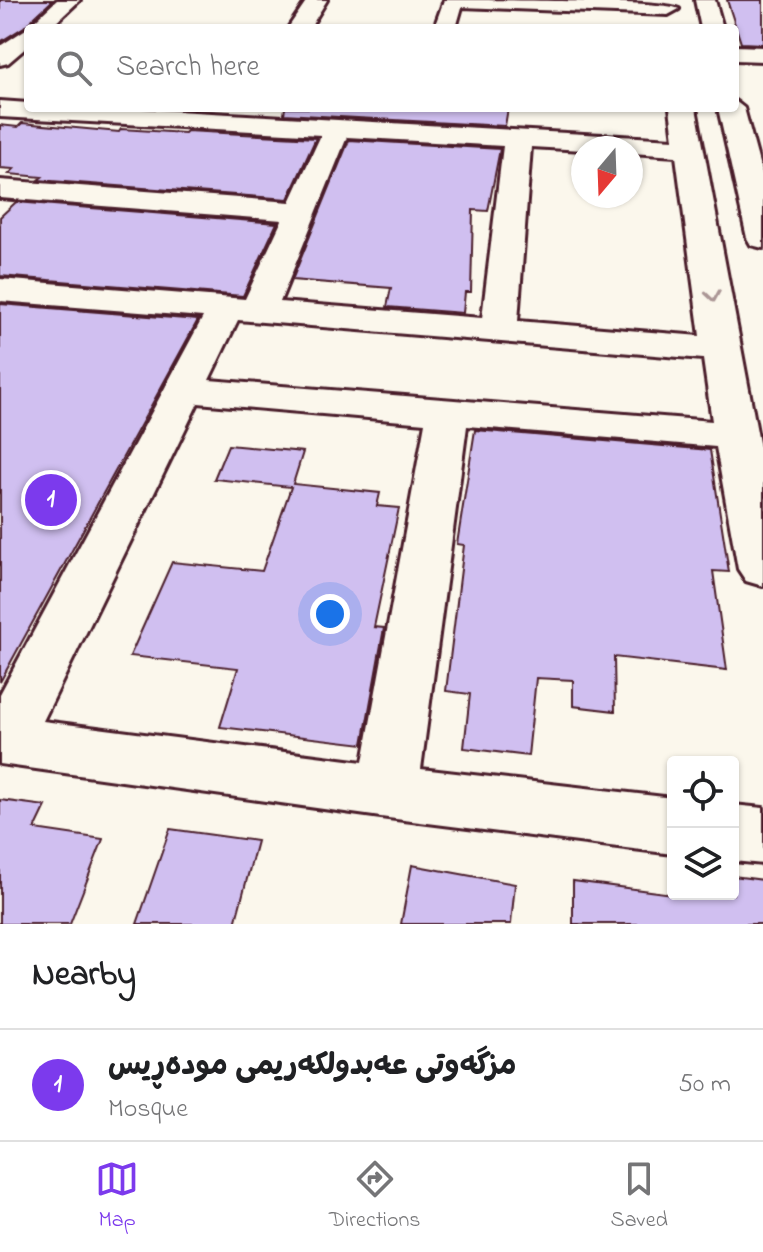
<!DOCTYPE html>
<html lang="en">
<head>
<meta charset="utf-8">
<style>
  :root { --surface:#fff; --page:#f2f2f2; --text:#202124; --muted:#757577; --line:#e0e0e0; --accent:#7c3aed }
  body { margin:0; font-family:"Indie Flower","Playpen Sans Arabic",sans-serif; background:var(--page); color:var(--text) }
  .controls { position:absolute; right:24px; bottom:24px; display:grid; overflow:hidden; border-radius:8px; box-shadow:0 2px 6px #0004 }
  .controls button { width:72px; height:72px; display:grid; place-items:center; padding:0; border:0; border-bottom:2px solid var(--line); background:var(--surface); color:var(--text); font:40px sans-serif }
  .compass { position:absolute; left:571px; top:136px; width:72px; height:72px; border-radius:50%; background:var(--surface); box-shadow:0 2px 6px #0004; rotate:199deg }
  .you { position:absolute; left:330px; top:614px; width:28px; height:28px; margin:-20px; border:6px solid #fff; border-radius:50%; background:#1a73e8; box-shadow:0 0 0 12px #1a73e833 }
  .badge { display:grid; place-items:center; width:52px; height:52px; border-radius:50%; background:var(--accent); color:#fff; font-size:26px; font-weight:700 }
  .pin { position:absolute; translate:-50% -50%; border:4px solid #fff; box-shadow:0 2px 8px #0006 }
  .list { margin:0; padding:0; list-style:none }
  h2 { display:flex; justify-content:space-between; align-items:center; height:104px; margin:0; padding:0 32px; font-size:34px }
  h2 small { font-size:26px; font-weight:400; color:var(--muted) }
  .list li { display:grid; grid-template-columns:52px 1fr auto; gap:24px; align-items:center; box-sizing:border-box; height:112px; padding:0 32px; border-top:2px solid var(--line) }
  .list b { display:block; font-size:30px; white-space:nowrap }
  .list p { margin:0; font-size:26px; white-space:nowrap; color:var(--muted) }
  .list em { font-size:26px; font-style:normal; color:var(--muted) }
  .icon { flex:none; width:44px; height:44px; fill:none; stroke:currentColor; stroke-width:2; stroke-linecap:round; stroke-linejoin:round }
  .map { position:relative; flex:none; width:763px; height:924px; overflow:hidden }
  .search { position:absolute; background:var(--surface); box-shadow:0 2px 6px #0004; left:24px; right:24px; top:24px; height:88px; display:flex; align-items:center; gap:20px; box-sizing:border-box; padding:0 28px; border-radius:8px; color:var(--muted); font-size:30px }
  .sheet { height:216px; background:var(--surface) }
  nav { display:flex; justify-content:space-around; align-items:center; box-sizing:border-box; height:112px; border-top:2px solid var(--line); background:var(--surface); font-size:22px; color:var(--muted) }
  nav a { display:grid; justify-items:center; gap:4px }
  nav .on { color:var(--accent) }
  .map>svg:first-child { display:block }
  .building { fill:#d0bff0; stroke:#4a1f2b; stroke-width:2 }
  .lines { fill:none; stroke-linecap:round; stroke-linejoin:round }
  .minor-casing { stroke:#4a1f2b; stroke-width:6 }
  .minor { fill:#fbf7ec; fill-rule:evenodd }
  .oneway { stroke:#ab9695 }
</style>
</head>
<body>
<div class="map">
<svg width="763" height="924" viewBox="0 0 763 924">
  <rect width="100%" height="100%" fill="#fbf7ec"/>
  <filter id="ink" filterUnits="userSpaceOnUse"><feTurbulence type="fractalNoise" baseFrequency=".0125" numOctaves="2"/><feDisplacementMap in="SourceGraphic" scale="16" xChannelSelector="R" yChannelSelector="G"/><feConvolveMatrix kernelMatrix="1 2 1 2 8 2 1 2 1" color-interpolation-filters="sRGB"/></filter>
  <g filter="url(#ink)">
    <!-- building -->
    <g class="building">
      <path d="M0 0H53L24 27 0 42Z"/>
      <path d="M727 0H763V44L741 43Z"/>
      <path d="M285 108H508L505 126 284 114Z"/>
      <path d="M22 123 119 132 121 129 185 133 187 131 316 138 288 199 38 180 42 177 9 174 14 169 0 168V125L18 127Z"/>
      <path d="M349 140 500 149 488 211 473 210 471 292H465L463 313 387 307 391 288 292 280Z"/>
      <path d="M16 202 277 223 243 296 0 276V217Z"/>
      <path d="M0 304 198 320 0 682Z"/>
      <path d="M475 430 710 450 729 572 713 571 727 670 614 657 615 711 573 706V680L536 678 528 756 464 748 470 694 446 691 464 545 457 544Z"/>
      <path d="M228 445 303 452 293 484 380 493 377 506 399 508 374 627 384 628 363 744 220 727 238 668 130 656 172 562 262 571 291 487 214 479Z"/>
      <path d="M0 800 46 806 35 829 103 839 70 924H0Z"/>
      <path d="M170 829 257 841 235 924H137Z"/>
      <path d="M412 865 515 884 511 924H401Z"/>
      <path d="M733 876 763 880V924H573V881L672 894H733Z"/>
    </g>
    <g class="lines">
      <defs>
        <g id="minor">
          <path d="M57 0H80L50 28H28V46L8 63 0 65V46L26 29Z"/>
          <path d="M307 0H327L310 28H288Z"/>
          <path d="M444 0C475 0 667 0 679 9L668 15 462 7 456 28H434Z"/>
          <path d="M695 0H715L723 28H701Z"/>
          <path d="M735 46 763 47V61L735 60Z"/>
          <path d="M0 101 28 103V108H123L674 139 670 108H696L763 464V586L746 581 738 569 716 447 467 426 421 769 673 798V854L388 818 0 764V694L203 317 0 301V279L245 299 282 220 0 198V180L290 202 321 135 0 117ZM347 137 503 146 482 318 280 302ZM531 147 583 150 631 148V153L676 156 700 336 518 321ZM238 320 703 359 712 421 209 380ZM198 403 425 423 363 762 43 721Z"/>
          <path d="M735 101 744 108 763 178V248L751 245 747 238 718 108H735Z"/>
          <path d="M733 805 763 808V864L733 861Z"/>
        </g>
      </defs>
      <!-- minor casing -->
      <use href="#minor" class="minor-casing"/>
      <!-- minor -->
      <use href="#minor" class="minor"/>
    </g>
    <!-- one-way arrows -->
    <defs><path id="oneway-chevron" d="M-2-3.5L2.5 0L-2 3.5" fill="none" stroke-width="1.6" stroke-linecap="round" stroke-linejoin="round" transform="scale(2)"/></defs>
    <use class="oneway" href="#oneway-chevron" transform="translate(713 296) rotate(81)"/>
  </g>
</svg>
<div class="controls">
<button><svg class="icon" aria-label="locate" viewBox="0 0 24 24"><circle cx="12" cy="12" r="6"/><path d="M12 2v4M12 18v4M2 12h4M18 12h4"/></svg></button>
<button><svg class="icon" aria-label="layers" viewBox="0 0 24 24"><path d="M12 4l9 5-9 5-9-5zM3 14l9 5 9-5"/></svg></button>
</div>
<svg class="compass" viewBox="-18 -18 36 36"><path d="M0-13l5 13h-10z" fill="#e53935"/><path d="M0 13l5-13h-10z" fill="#757577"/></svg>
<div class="you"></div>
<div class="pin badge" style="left:51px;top:500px">1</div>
<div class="search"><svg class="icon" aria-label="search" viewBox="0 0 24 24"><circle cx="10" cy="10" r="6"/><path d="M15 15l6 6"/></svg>Search here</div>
</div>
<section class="sheet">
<h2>Nearby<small></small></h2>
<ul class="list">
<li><span class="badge">1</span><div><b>مزگەوتی عەبدولکەریمی مودەڕیس</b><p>Mosque</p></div><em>50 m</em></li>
</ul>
</section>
<nav>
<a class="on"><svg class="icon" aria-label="map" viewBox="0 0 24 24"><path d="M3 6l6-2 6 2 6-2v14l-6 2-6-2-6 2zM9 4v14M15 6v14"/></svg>Map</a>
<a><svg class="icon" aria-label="directions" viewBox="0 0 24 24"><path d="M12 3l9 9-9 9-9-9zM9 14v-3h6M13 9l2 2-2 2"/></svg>Directions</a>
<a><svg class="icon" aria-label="saved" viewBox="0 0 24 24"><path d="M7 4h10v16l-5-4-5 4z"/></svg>Saved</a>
</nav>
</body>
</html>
